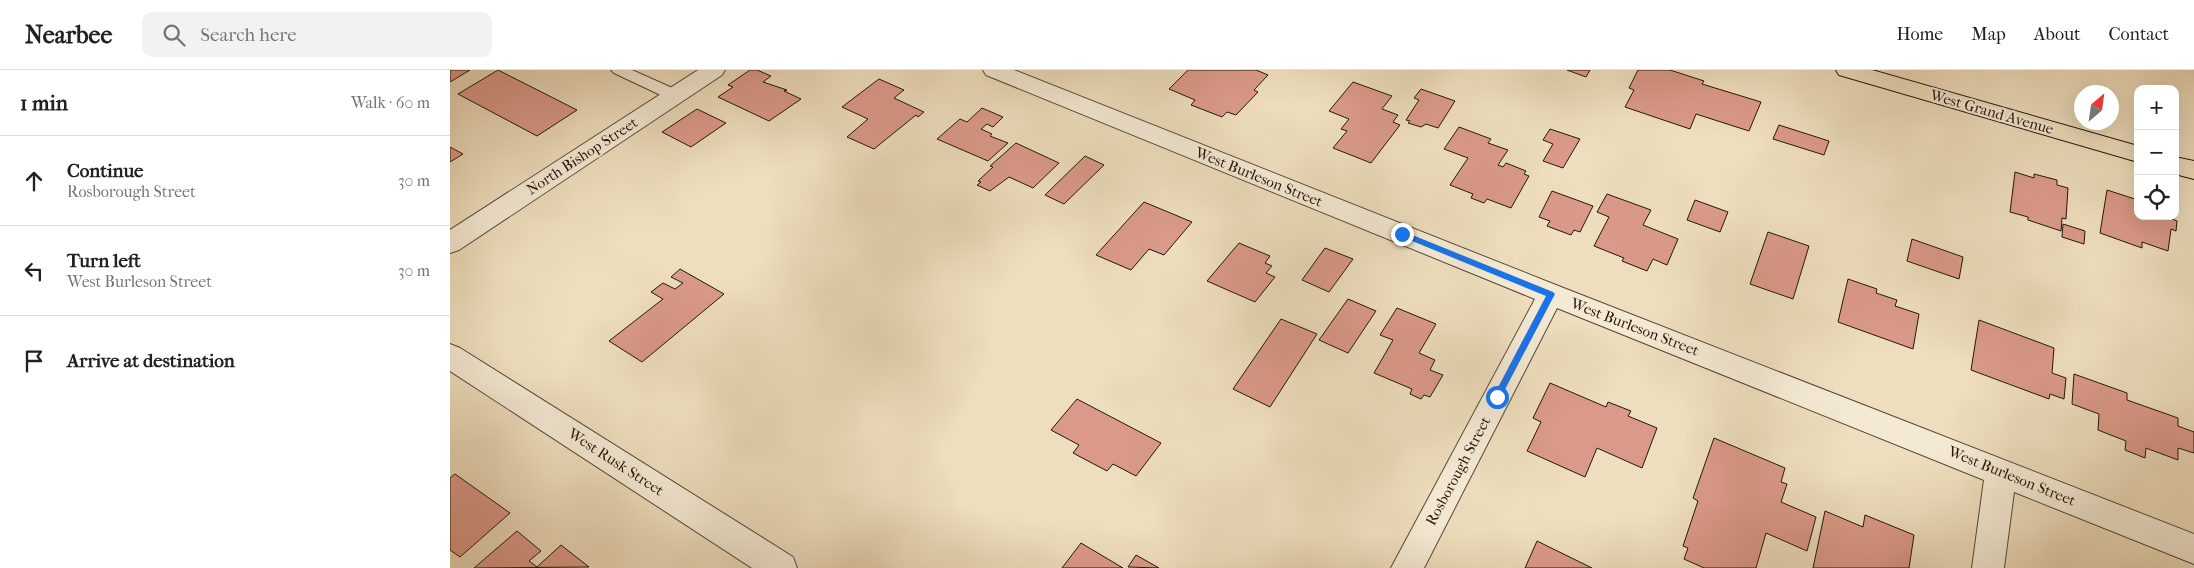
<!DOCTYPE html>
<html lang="en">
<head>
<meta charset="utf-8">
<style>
  :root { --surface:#fff; --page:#f2f2f2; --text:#202124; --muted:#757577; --line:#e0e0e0 }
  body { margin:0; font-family:"IM FELL French Canon",serif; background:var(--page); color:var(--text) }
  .controls { position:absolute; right:15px; top:15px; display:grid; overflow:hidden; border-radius:10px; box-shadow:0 5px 20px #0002 }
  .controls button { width:45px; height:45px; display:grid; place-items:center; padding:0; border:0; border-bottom:1px solid var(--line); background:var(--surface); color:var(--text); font:25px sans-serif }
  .compass { position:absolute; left:1624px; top:15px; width:45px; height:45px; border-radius:50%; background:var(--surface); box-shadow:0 5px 20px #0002; rotate:29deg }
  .stop { position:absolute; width:15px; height:15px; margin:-11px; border:4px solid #1a73e8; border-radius:50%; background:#fff }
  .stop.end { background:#1a73e8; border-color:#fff; box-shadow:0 1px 5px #0008 }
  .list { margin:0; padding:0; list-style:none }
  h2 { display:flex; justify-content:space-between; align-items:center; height:65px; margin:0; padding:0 20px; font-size:21px }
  h2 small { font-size:16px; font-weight:400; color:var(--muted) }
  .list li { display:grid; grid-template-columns:32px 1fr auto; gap:15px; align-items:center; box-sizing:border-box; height:90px; padding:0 20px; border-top:1px solid var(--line) }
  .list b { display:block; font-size:19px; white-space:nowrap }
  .list p { margin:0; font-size:16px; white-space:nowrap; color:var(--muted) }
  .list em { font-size:16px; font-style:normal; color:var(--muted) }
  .icon { flex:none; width:28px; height:28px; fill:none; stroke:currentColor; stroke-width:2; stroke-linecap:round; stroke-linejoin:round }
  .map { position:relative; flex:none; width:1744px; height:498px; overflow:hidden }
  header { display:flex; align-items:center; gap:30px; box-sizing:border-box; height:70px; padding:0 25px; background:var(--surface); border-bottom:1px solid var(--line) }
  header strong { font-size:24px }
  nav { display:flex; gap:28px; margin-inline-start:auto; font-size:18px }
  .search { width:350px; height:45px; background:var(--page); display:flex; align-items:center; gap:12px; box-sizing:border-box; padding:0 18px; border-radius:10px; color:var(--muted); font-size:19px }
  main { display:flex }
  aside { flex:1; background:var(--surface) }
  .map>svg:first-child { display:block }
  .building { fill:#db9a89; stroke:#24150d }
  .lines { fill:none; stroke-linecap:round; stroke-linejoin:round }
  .lane-casing { stroke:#564739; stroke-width:2 }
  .street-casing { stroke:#564739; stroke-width:2 }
  .highway-casing { stroke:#24150d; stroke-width:2 }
  .lane { fill:#f4ead4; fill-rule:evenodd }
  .street { fill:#f4ead4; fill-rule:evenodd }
  .highway { fill:#eedebd; fill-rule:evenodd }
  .route { fill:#1a73e8 }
  .labels { text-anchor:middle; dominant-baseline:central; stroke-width:4; stroke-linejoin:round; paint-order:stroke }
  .street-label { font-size:15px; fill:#24150d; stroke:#f4ead4 }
</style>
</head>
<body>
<header>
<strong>Nearbee</strong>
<div class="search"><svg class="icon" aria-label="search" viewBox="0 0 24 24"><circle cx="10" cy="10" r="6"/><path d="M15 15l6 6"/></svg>Search here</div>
<nav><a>Home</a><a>Map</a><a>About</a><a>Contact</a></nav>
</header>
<main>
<aside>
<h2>1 min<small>Walk · 60 m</small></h2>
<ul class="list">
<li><svg class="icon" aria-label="ahead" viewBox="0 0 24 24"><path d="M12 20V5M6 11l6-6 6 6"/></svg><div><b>Continue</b><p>Rosborough Street</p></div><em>30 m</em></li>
<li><svg class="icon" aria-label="left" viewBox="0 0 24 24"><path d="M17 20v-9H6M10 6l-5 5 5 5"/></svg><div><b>Turn left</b><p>West Burleson Street</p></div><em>30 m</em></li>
<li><svg class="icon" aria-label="arrive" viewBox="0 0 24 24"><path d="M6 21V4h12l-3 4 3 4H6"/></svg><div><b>Arrive at destination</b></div></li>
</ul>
</aside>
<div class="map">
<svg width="1744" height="498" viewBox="0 0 1744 498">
  <rect width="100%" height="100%" fill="#eedebd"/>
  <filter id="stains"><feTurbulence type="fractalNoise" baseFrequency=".004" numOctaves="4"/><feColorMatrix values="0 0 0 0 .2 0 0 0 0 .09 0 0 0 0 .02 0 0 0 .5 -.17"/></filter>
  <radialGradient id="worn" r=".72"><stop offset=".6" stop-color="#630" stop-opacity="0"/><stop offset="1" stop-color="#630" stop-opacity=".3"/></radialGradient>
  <!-- building -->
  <g class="building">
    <path d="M0 0H20L0 12Z"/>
    <path d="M48 0 127 40 87 66 8 24Z"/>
    <path d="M300 0H307L321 6 313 12 337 20 334 21 351 29 319 51 268 27 283 17 278 15Z"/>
    <path d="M738 0H806L818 5 804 20 808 22 786 45 777 42 772 47 741 35 745 30 719 19Z"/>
    <path d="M1117 0H1140L1136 7Z"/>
    <path d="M1188 0H1220L1254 11 1252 14 1311 32 1299 61 1246 44 1240 59 1175 37 1184 20 1179 18Z"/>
    <path d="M429 9 454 20 444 28 474 42 468 47 466 45 424 79 397 67 418 49 392 37Z"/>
    <path d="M903 12 942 26 932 39 948 45 943 52 950 55 921 93 883 78 897 61 891 59 899 49 879 41Z"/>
    <path d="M971 19 1005 31 988 58 976 54 971 57 958 53 960 51 956 50 969 30 964 28Z"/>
    <path d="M532 38 553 47 543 57 537 54 531 59 542 64 540 66 558 73 538 91 487 69 510 49 517 52Z"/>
    <path d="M247 39 276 53 241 77 212 62Z"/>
    <path d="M1329 55 1379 71 1374 85 1323 69Z"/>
    <path d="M1009 57 1041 69 1038 73 1058 80 1048 95 1053 97 1056 93 1076 101 1074 104 1079 106 1061 138 1037 129 1034 133 1021 128 1023 124 1000 115 1018 88 994 79Z"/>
    <path d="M1100 59 1130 69 1113 98 1093 91 1103 74 1093 70Z"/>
    <path d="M566 73 609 93 583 118 559 107 540 121 527 115 531 112 528 111 543 97 540 96Z"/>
    <path d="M0 77 13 84 0 92Z"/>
    <path d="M635 86 654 95 614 134 595 125Z"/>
    <path d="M1565 102 1584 108V104L1607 110V115L1618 118 1616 149 1612 148 1611 161 1578 150V147L1560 142Z"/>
    <path d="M1657 120 1688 130V146H1716L1727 151 1726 161 1721 159 1718 181 1692 172V178L1650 163Z"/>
    <path d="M1102 121 1143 136 1130 162 1124 160 1121 165 1097 156 1100 151 1089 147Z"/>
    <path d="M1157 124 1201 140 1193 155 1228 169 1217 195 1203 189 1197 201 1172 191 1174 188 1144 176 1159 147 1147 142Z"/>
    <path d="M1245 130 1278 142 1270 162 1237 150Z"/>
    <path d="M694 132 742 152 714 185 699 179 681 200 646 185Z"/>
    <path d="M1613 154 1635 161 1634 174 1612 167Z"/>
    <path d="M1318 162 1359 176 1343 229 1300 214Z"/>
    <path d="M1462 169 1513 187 1509 209 1457 191Z"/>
    <path d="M789 173 820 186 815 193 822 196 816 203 825 207 805 232 757 211Z"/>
    <path d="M875 178 903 189 879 222 852 210Z"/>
    <path d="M230 199 274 224 192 292 159 271 213 229 201 222 213 213 225 219 233 213 221 207Z"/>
    <path d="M1398 209 1427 219 1426 223 1447 230 1445 236 1469 244 1463 279 1388 252Z"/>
    <path d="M898 229 926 241 898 283 869 270Z"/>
    <path d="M947 238 986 254 969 283 985 290 980 300 993 305 980 327 974 325 971 329 960 324 962 319 924 303 943 270 930 265Z"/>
    <path d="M831 249 867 264 820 337 783 319Z"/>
    <path d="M1529 250 1604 278 1602 303 1616 308 1614 329 1600 324 1599 329 1521 300Z"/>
    <path d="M1624 304 1677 323V330L1728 348V356L1744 362V383L1728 378V390L1696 378 1695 388 1675 380 1676 371 1648 360 1649 344 1622 334Z"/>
    <path d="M1100 313 1156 337 1158 332 1181 341 1178 346 1207 358 1192 398 1147 378 1135 407 1077 381 1091 352 1083 348Z"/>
    <path d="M627 329 711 373 686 406 663 394 657 401 623 383 629 375 601 360Z"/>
    <path d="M1264 368 1335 398 1331 412 1337 414 1331 432 1366 447 1357 481 1316 463 1306 498H1254L1234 489 1238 478 1233 476 1248 431 1243 428Z"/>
    <path d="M5 404 60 443 10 487 0 480V408Z"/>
    <path d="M1375 441 1413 457 1415 445 1464 465 1459 498H1363Z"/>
    <path d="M67 461 91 481 79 491 87 497 111 475 139 497 24 498Z"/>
    <path d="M1087 471 1142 498H1075Z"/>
    <path d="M631 473 673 498H612Z"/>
    <path d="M686 485 709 498 678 497Z"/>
  </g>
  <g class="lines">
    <defs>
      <path id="lane" d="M161 0H182L229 21 232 25 224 30 219 29 164 3Z"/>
      <g id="street">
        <path d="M248 0H275L272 5 9 180 0 183V160Z"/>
        <path d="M533 0H564L1111 217 1744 464V494L1564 422 1554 498H1522L1534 410 1107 238 974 498H941L1085 229 536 5Z"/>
        <path d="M0 274 10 278 343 487 347 498H302L0 301Z"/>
      </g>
      <g id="highway">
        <path d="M1386 0H1422L1688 76V92L1389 5Z"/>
        <path d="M1725 87 1744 91V109L1725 104Z"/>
      </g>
    </defs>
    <!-- lane casing -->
    <use href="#lane" class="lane-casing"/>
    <!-- street casing -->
    <use href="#street" class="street-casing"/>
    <!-- highway casing -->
    <use href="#highway" class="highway-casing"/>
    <!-- lane -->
    <use href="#lane" class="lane"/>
    <!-- street -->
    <use href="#street" class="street"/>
    <!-- highway -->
    <use href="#highway" class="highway"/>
  </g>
  <!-- route -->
  <path class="route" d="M950 162H955L1103 222 1105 224 1050 329 1047 331 1043 327 1096 226 950 166Z"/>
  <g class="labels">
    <!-- street labels -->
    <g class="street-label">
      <text transform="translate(1542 42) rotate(16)">West Grand Avenue</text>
      <text transform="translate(132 86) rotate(-33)">North Bishop Street</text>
      <text transform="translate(809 107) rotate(22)">West Burleson Street</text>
      <text transform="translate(1185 257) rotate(21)">West Burleson Street</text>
      <text transform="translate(166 392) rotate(33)">West Rusk Street</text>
      <text transform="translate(1008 401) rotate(-62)">Rosborough Street</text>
      <text transform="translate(1562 406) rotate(22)">West Burleson Street</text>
    </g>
  </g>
  <rect width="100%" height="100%" filter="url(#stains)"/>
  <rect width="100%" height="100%" fill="url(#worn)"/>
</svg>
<div class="controls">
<button>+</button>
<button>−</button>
<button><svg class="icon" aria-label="locate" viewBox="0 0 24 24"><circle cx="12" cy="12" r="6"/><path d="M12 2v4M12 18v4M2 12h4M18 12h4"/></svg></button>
</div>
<svg class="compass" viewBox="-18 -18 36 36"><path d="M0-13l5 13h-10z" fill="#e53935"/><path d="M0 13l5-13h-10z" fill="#757577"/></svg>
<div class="stop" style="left:1047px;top:327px"></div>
<div class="stop end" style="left:952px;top:164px"></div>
</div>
</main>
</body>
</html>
